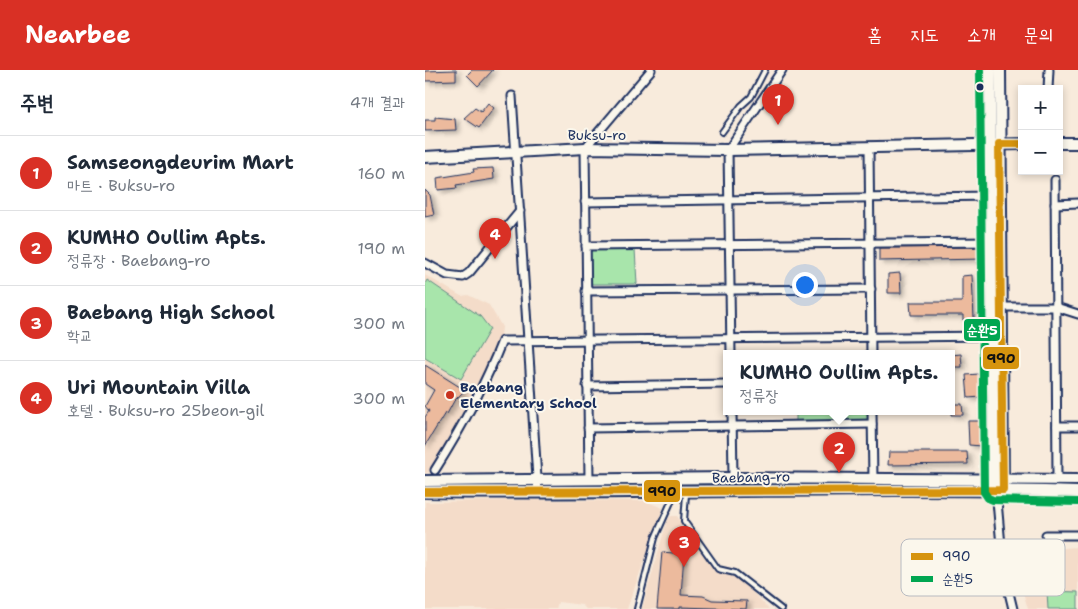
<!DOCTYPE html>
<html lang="ko">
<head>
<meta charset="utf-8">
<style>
  :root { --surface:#fff; --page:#f2f2f3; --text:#1f2937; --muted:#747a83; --line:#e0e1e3; --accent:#d93025 }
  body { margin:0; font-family:"Shantell Sans","Poor Story",sans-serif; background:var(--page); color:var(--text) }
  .controls { position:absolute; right:15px; top:15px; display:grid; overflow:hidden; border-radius:0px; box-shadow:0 2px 8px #0003 }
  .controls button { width:45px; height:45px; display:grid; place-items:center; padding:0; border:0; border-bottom:1px solid var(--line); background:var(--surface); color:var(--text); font:25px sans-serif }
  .you { position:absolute; left:379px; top:214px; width:18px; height:18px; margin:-12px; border:4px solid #fff; border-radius:50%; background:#1a73e8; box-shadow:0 0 0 8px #1a73e833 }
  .badge { display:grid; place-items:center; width:32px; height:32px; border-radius:50%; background:var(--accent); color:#fff; font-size:16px; font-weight:700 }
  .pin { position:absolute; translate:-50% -41px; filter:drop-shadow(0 1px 2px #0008) }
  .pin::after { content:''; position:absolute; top:26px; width:18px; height:15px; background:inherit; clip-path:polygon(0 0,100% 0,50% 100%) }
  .popup { position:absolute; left:298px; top:280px; width:232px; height:65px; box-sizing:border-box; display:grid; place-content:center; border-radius:0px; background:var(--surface); filter:drop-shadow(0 1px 4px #0005); font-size:16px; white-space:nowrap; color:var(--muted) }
  .popup b { font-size:19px; color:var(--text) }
  .popup::after { content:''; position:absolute; left:50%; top:100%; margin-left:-10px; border:10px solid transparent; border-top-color:var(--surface) }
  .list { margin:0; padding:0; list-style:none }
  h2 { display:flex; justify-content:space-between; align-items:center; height:65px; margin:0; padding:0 20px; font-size:21px }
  h2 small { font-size:16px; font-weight:400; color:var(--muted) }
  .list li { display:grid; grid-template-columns:32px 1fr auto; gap:15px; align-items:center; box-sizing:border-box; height:75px; padding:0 20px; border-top:1px solid var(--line) }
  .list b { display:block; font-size:19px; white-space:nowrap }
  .list p { margin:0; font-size:16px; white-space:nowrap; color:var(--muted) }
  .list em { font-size:16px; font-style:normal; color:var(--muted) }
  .map { position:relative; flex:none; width:653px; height:539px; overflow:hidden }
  header { display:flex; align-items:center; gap:30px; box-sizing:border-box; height:70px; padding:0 25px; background:var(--accent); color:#fff }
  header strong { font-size:24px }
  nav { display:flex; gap:28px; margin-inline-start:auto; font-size:18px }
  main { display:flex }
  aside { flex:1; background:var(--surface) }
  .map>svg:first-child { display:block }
  .built { fill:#f4dcc9 }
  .green { fill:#a8e5ab; stroke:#628a84 }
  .building { fill:#ecba9d; stroke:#1b2f5e; filter:url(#shadow) }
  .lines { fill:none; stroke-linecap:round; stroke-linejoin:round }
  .lane-casing { stroke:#1b2f5e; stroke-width:8 }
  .street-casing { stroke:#1b2f5e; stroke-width:11 }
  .secondary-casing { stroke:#1b2f5e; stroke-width:14 }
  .lane { stroke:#fbf7ec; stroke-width:4 }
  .street { stroke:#fbf7ec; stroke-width:7 }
  .secondary { stroke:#fbf7ec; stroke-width:10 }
  .bus-1-casing { stroke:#fbf7ec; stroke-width:11 }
  .bus-2-casing { stroke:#fbf7ec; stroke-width:11 }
  .bus-1 { stroke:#d6940e; stroke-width:8 }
  .bus-2 { stroke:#00a651; stroke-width:8 }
  .bus-dot { fill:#1b2f5e; stroke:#fbf7ec; stroke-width:2 }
  .poi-dot { fill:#c8321e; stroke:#fbf7ec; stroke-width:2 }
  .labels { text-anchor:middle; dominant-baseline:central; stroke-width:4; stroke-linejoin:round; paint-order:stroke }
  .street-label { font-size:14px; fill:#1b2f5e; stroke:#fbf7ec }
  .poi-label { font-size:14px; font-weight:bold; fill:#1b2f5e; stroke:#fbf7ec; text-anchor:start }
  .key { fill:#fbf7ec; stroke:#b8bbc1; stroke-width:1 }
  .key-label { font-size:14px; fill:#1b2f5e }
  .line-badge { stroke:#fbf7ec; stroke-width:2 }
  .badge-label { font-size:14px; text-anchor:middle; font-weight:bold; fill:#fff }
  .pale-badge-label { font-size:14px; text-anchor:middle; font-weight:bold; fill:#111 }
</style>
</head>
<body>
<header>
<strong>Nearbee</strong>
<nav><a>홈</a><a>지도</a><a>소개</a><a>문의</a></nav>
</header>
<main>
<aside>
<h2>주변<small>4개 결과</small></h2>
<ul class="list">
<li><span class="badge">1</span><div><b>Samseongdeurim Mart</b><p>마트 · Buksu-ro</p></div><em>160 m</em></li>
<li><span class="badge">2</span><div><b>KUMHO Oullim Apts.</b><p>정류장 · Baebang-ro</p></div><em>190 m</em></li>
<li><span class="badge">3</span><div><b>Baebang High School</b><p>학교</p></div><em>300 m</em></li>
<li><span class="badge">4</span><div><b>Uri Mountain Villa</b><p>호텔 · Buksu-ro 25beon-gil</p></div><em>300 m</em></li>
</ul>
</aside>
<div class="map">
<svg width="653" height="539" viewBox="0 0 653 539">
  <defs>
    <filter id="shadow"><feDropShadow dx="4" dy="2.5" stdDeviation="2.5" flood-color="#0004"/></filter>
  </defs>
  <rect width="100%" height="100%" fill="#f8ebdc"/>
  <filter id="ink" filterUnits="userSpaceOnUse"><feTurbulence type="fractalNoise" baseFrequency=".02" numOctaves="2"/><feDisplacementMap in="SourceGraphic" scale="10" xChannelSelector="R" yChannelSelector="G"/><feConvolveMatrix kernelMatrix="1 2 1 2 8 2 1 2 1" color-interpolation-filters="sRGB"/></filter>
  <g filter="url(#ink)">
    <!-- built -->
    <g class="built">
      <path d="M0 205 36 226 43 225 64 235 77 257 76 266 64 299 6 403H0Z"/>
      <path d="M105 430 220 431 238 438 202 539H161L157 535 133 532 131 539H0V432Z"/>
      <path d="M246 446H252L291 501 313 507 344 539H217L242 451Z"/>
      <path d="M653 477V539H603L592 502 590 481Z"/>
    </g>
    <!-- green -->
    <g class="green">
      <path d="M164 179H210L212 214H165Z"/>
      <path d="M2 210 55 246 65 259 36 309 0 288V214Z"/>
      <path d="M371 342H449V354L371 355Z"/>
      <path d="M622 521 653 522V539H623Z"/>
    </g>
    <!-- building -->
    <g class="building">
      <path d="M31 0V10L0 11V1Z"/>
      <path d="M47 0H68L53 16 42 5Z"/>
      <path d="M63 33 69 38 54 58 39 48 50 38 56 42Z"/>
      <path d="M10 47 30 49 31 60 0 61V50H10Z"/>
      <path d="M68 98 69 109 31 115 32 118 13 120 12 108 49 102 48 99Z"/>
      <path d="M0 120 5 125 9 145 0 147Z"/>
      <path d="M556 177 557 189 454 191V178Z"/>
      <path d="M475 203 476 223H463V204Z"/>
      <path d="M547 205 549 249 538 250V245H486L485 232H537V206Z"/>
      <path d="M536 284 537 297H526V285Z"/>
      <path d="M0 295 38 319V322L29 331 22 344 20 343 0 376V347L4 341 0 336 9 320 0 314Z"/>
      <path d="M554 304 556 327 543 328 541 305Z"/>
      <path d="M526 334H537L538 345H526Z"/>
      <path d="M543 351H554L556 376 544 375Z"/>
      <path d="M464 382H542L543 394 463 395Z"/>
      <path d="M237 482 259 484 256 525 278 526 287 530 322 531 321 539 255 537V539H232Z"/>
    </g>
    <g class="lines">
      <defs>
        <g id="lane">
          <path d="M297 62 316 36 326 27 340 0"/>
          <path d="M261 424 259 451 293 499 310 503 356 539"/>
          <path d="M212 539 230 468 250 423"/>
        </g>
        <g id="street">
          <path d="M623 19 624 0"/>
          <path d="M87 26 113 423"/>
          <path d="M444 77 446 284"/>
          <path d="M630 110 632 409"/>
          <path d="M160 132 566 126"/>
          <path d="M630 134 653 133"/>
          <path d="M161 176 567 172"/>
          <path d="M0 193 22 205 38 207 44 203 95 141"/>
          <path d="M161 221 446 219"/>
          <path d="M576 237H631L653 244"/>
          <path d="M306 284 303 80 357 0"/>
          <path d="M162 316 302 314"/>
          <path d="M307 342 308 408"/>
          <path d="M447 342 448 409"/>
          <path d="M632 356H653"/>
          <path d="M163 358 447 354"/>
          <path d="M10 400C36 359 59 317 77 271L568 266"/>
          <path d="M164 409 160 78 226 0"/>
          <path d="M571 420 578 498 588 539"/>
          <path d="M621 465H653"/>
        </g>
        <g id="secondary">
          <path d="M565 0 569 414"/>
          <path d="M575 0 578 414"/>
          <path d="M634 73H653"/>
          <path d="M0 87 160 78 303 80 597 74"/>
          <path d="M0 411 308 408 653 410"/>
          <path d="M0 422C218 425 435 416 653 422"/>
        </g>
      </defs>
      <!-- lane casing -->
      <use href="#lane" class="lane-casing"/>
      <!-- street casing -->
      <use href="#street" class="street-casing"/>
      <!-- secondary casing -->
      <use href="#secondary" class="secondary-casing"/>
      <!-- lane -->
      <use href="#lane" class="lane"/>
      <!-- street -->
      <use href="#street" class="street"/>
      <!-- secondary -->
      <use href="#secondary" class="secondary"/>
      <defs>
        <path id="bus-1" d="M0 422 578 420 574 74H597"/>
        <path id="bus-2" d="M555 0 559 422 563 428 568 430 653 432"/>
      </defs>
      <!-- bus-1 casing -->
      <use href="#bus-1" class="bus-1-casing"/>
      <!-- bus-2 casing -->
      <use href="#bus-2" class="bus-2-casing"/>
      <!-- bus-1 -->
      <use href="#bus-1" class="bus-1"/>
      <!-- bus-2 -->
      <use href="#bus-2" class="bus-2"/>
    </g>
  </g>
  <!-- markers -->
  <circle class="bus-dot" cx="555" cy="17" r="4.5"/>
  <circle class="poi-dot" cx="25" cy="325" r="5"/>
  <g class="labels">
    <!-- street labels -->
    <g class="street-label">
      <text x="172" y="65">Buksu-ro</text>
      <text transform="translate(326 407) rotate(-1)">Baebang-ro</text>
    </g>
    <!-- poi labels -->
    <g class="poi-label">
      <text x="35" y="317">Baebang<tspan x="35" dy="16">Elementary School</tspan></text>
    </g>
  </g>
  <!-- legend -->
  <rect x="476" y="469" width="164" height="57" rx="8" class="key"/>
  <rect x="486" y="483" width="22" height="7" fill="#d6940e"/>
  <rect x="486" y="506" width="22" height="6" fill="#00a651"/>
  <g class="key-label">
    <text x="517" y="491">990</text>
    <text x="517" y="514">순환5</text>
  </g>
  <g class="line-badge">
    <rect x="538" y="248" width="38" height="24" rx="5" fill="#00a651"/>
    <rect x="557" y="276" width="38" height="24" rx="5" fill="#d6940e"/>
    <rect x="218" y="409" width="38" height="24" rx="5" fill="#d6940e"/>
  </g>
  <g class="badge-label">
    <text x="557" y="265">순환5</text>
  </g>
  <g class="pale-badge-label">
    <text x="576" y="293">990</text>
    <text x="237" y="426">990</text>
  </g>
</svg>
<div class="controls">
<button>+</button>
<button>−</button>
</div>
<div class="you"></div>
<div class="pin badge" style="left:353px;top:55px">1</div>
<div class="pin badge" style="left:414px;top:403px">2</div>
<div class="popup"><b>KUMHO Oullim Apts.</b>정류장</div>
<div class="pin badge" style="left:259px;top:497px">3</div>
<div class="pin badge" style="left:70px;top:189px">4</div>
</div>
</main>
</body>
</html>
